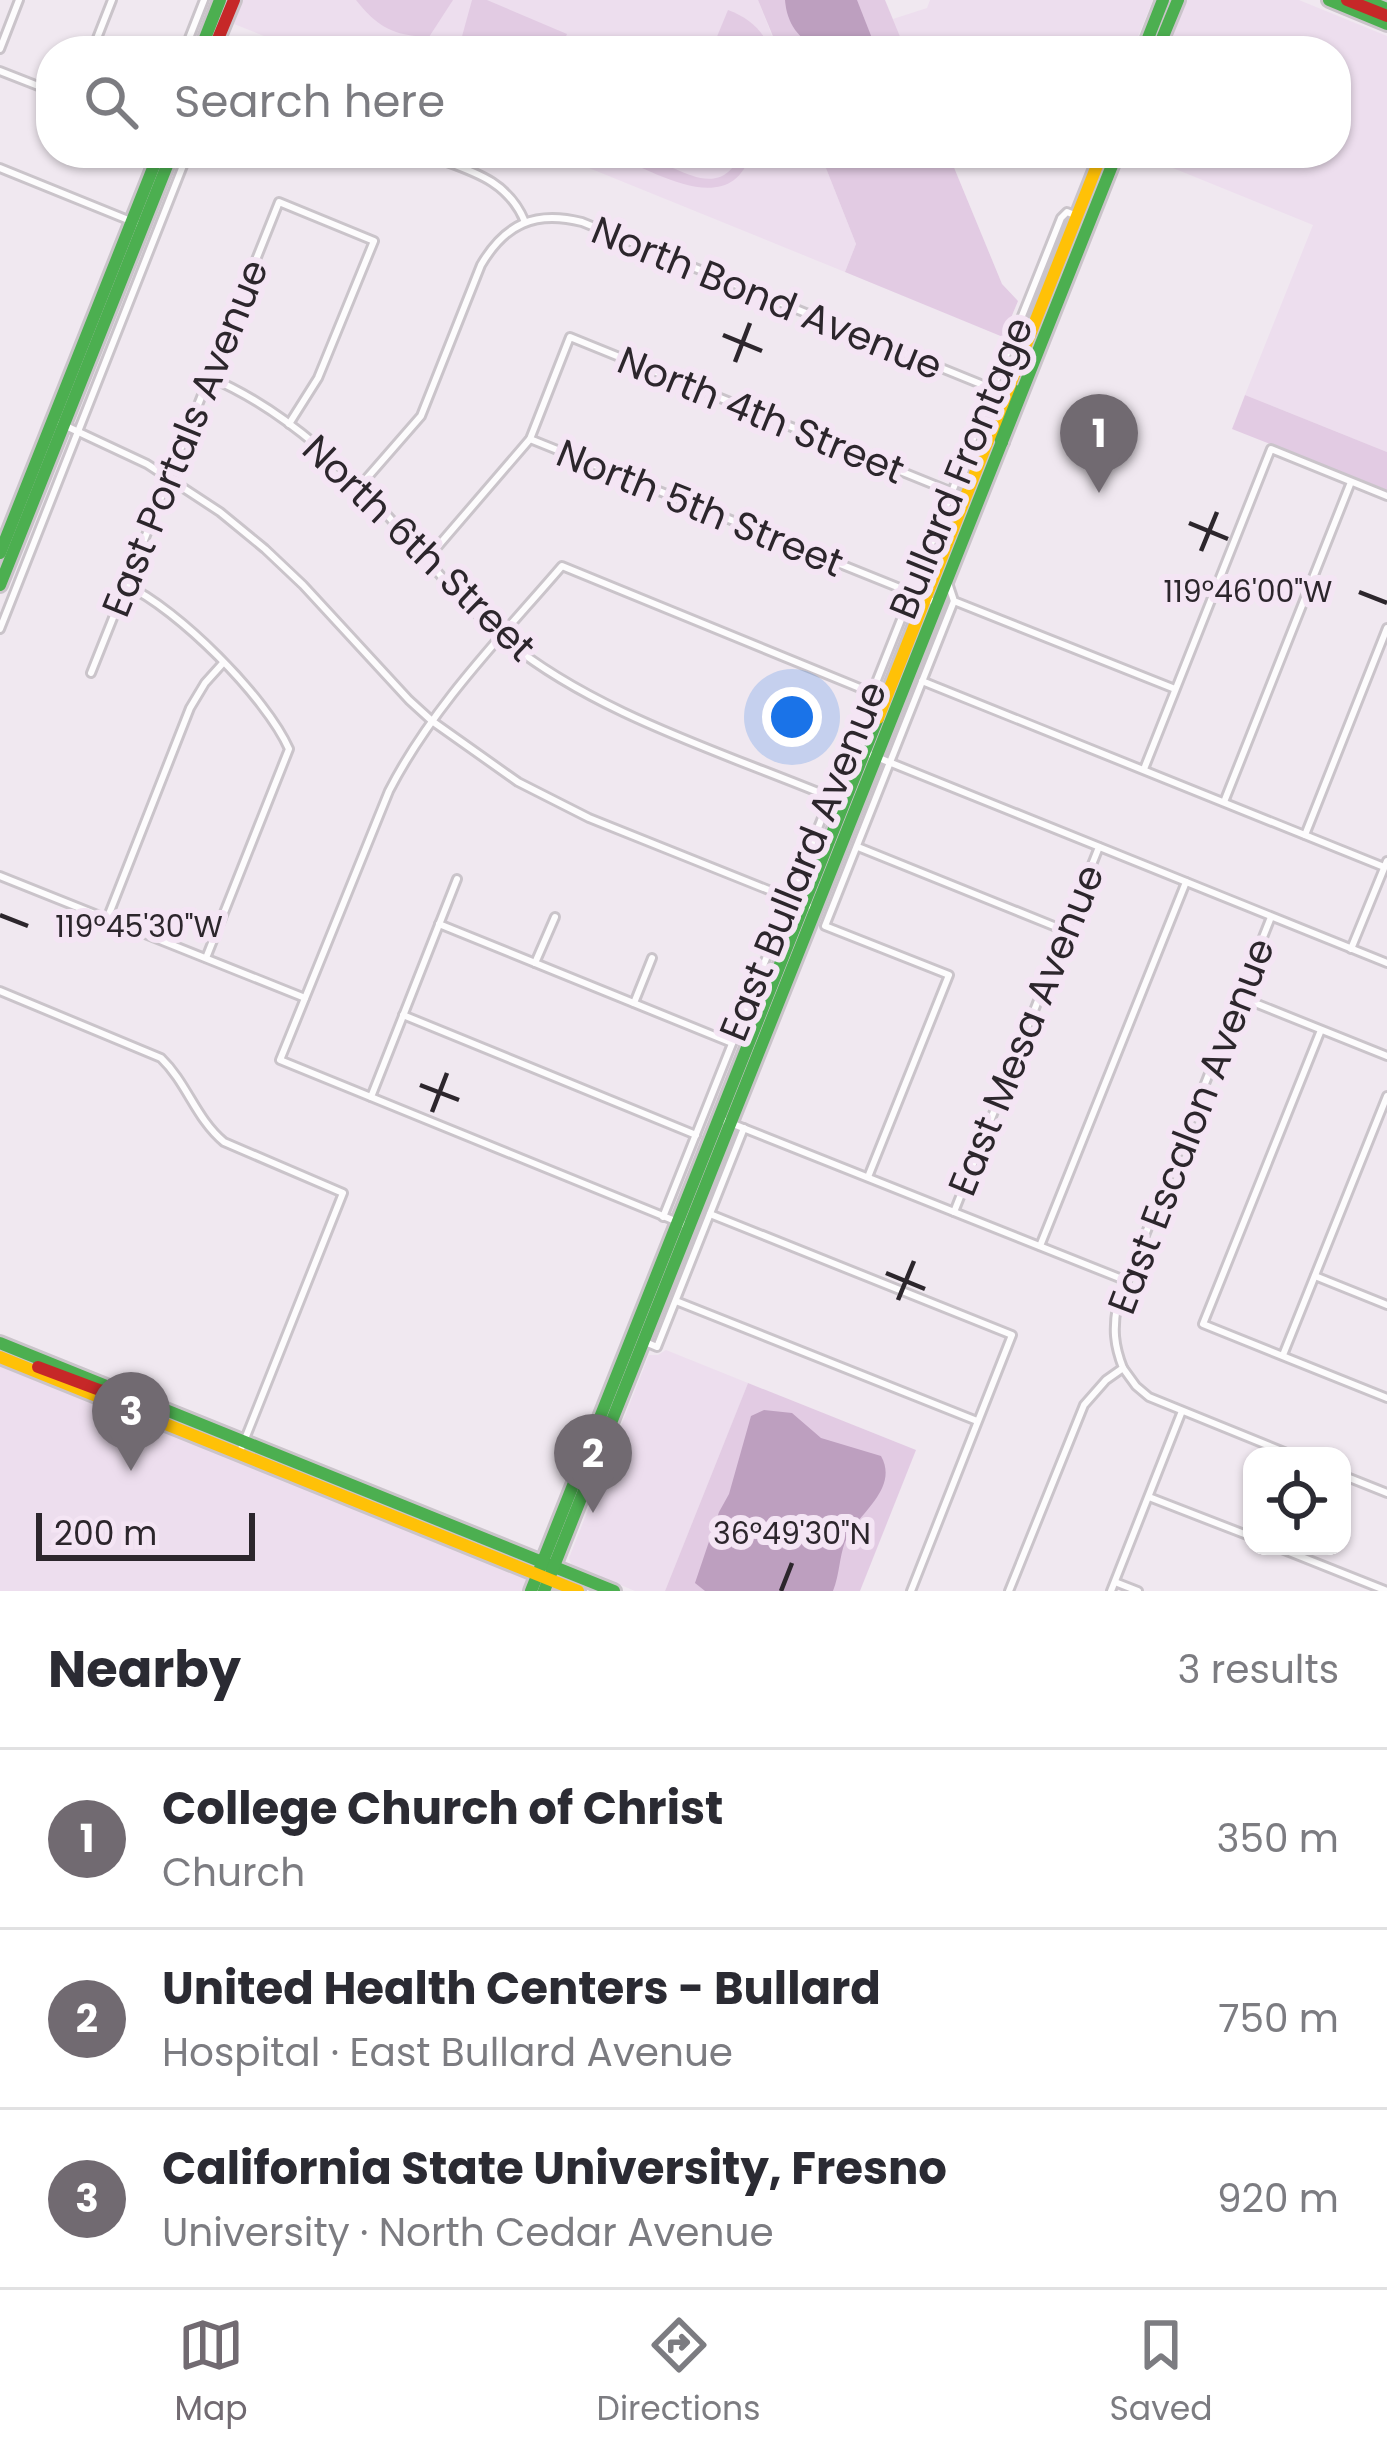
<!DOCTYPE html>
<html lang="en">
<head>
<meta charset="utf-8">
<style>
  :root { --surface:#fff; --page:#f7f7f7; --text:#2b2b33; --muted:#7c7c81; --line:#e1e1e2; --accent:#716a71 }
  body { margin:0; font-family:Poppins,sans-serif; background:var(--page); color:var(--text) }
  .controls { position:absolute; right:36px; bottom:36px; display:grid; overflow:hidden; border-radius:24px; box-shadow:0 3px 9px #0004 }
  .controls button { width:108px; height:108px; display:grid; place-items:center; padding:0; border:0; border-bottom:3px solid var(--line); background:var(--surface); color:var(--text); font:60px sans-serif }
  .scale { position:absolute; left:36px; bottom:30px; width:219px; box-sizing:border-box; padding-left:12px; border:6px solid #2c262c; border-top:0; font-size:33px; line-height:42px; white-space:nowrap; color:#2c262c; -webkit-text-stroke:9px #f4e5f4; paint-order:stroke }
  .you { position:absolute; left:792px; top:717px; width:42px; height:42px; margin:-30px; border:9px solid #fff; border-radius:50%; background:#1a73e8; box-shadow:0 0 0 18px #1a73e833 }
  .badge { display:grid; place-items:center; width:78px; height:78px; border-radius:50%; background:var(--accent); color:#fff; font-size:39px; font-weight:700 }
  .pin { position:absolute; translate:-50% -99px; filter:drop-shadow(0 3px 6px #0008) }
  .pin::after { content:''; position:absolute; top:63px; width:42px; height:36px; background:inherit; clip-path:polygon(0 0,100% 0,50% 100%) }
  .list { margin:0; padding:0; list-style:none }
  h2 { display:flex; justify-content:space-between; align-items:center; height:156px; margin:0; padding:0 48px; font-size:51px }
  h2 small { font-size:39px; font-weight:400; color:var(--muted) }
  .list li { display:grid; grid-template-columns:78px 1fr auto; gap:36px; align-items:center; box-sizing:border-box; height:180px; padding:0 48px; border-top:3px solid var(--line) }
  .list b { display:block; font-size:45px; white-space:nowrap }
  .list p { margin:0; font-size:39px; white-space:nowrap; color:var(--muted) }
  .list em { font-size:39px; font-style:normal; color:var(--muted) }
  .icon { flex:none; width:66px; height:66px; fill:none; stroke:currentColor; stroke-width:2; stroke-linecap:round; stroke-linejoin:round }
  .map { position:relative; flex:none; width:1387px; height:1591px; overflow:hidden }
  .search { position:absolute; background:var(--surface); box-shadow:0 3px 9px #0004; left:36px; right:36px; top:36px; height:132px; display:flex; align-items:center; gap:30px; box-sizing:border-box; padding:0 42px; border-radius:48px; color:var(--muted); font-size:45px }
  .sheet { height:696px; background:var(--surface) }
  nav { display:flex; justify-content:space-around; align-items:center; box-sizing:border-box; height:168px; border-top:3px solid var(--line); background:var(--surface); font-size:33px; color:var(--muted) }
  nav a { display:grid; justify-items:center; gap:6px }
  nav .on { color:var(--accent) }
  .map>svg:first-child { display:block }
  .built { fill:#eddeee }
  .green { fill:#e2cbe3 }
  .water { fill:#bd9fbf }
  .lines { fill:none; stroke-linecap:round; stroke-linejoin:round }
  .street-casing { stroke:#cac4ca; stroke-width:12 }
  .fast-casing { stroke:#cac4ca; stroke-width:18 }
  .slow-casing { stroke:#cac4ca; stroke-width:18 }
  .jam-casing { stroke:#cac4ca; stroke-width:18 }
  .street { stroke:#fdfcfd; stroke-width:6 }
  .fast { stroke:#4caf50; stroke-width:12 }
  .slow { stroke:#ffc107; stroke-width:12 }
  .jam { stroke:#c62828; stroke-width:12 }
  .ticks { fill:none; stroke:#2c262c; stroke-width:4.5 }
  .labels { text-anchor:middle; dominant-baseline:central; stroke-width:12; stroke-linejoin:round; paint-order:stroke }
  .street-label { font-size:39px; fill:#2c262c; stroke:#f4e5f4 }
  .ticks-label { font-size:30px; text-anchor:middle; fill:#2c262c; stroke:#f4e5f4; stroke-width:12; stroke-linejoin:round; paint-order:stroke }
</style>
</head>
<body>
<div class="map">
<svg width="1387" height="1591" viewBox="0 0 1387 1591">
  <rect width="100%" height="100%" fill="#f0e8f0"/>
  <!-- built -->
  <g class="built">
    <path d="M243 0H758L778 51H301L234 24Z"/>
    <path d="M930 0H1153L1132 51H906L893 19 927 8Z"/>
    <path d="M1187 0H1299L1387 36V452L1245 395 1313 225 1136 153H1336V51H1167Z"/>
    <path d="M552 153H820L856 244 845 272Z"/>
    <path d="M666 1350 748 1383 665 1591H635L571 1564 569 1558 649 1355H658Z"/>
    <path d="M0 1366 523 1577 558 1591H0Z"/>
  </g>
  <!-- green -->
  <g class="green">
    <path d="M356 0H453L429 37C394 36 377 27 356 0Z"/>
    <path d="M472 0H487L567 34 560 51H463L461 40Z"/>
    <path d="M758 0H885L906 51H779Z"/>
    <path d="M728 10C749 18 763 30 771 51H711Z"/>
    <path d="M609 153C618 153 629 152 638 154 673 162 719 206 741 153H751C730 222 652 170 609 153Z"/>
    <path d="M820 153H948L1002 284 1018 301 1003 337 845 272 856 244Z"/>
    <path d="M1245 395 1387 452V490L1232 429Z"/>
    <path d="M748 1383 916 1450 860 1591H665Z"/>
  </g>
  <!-- water -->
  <g class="water">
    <path d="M785 0H857L877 51H821C799 39 787 25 785 0Z"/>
    <path d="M764 1410 792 1413 821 1438 881 1456C900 1490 855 1515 845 1542 839 1558 840 1573 833 1591H705L695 1583 719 1512 729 1494 751 1416Z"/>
  </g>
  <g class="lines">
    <defs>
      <g id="street">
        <path d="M0 49 19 0"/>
        <path d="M92 51 112 0"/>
        <path d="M184 51 204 0"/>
        <path d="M0 71 51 91"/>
        <path d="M423 153C465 170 506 176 525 222"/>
        <path d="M0 168 143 226"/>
        <path d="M209 377C282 408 344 465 395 524 430 563 462 603 502 637 590 712 724 753 830 797"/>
        <path d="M53 420 147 464 220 512 265 549 303 585 409 700 432 721 518 782 589 818 816 909"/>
        <path d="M530 439 937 603"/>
        <path d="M360 486 421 416 481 265C505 224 535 210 582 222L993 389"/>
        <path d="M426 560 530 439 570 337 952 492"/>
        <path d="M947 580 954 601 1175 689"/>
        <path d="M126 585C178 609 266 697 289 749L206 958"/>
        <path d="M0 629 188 153"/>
        <path d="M91 673 279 202 374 241 318 378 289 424"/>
        <path d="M922 681 1384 867"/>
        <path d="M864 752 1387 963"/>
        <path d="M1144 769 1271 449 1387 496"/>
        <path d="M1224 802 1351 482"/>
        <path d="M1305 835 1387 628"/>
        <path d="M858 847 1066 931"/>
        <path d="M0 876 305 998"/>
        <path d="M107 919 190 708 205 683 223 663"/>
        <path d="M439 924 732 1043"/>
        <path d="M1351 949 1387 861"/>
        <path d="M535 963 555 917"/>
        <path d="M0 991 161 1058C187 1083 196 1119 224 1142L343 1193 239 1454"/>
        <path d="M1240 997 1387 1056"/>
        <path d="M634 1003 652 958"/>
        <path d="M403 1015 696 1135"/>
        <path d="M1321 1030 1203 1324 1387 1398"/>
        <path d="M371 1097 457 879"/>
        <path d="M718 1118 1127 1281"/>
        <path d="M868 1177 949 975 825 926 954 601"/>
        <path d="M954 1212 1099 847"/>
        <path d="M710 1214 1012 1335 911 1591"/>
        <path d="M663 1217 1061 218 1067 212 1077 216"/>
        <path d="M690 1227 280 1060 389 791C432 707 501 637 562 566L872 693"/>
        <path d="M1040 1246 1186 882"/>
        <path d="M1315 1276 1387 1305"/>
        <path d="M676 1301 977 1421"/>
        <path d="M645 1342 657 1347 744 1128"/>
        <path d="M1283 1355 1387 1096"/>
        <path d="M1123 1368 1136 1386 1149 1397 1294 1456"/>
        <path d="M1342 1475 1387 1493"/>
        <path d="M1149 1497 1252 1537"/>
        <path d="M1274 1546 1387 1591"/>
        <path d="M1115 1582 1138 1591"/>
        <path d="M1009 1591 1084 1405 1106 1380 1123 1368C1114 1345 1113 1329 1117 1306L1271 917"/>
        <path d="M1111 1591 1182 1411"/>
      </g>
      <g id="fast">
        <path d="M1329 0 1387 24"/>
        <path d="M1365 0 1387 9"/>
        <path d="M200 51 220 0"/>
        <path d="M1143 51 1163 0"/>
        <path d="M1157 51 1178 0"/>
        <path d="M1002 442 998 433 1014 390"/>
        <path d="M0 553 159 153"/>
        <path d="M0 585 172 153"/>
        <path d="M0 1343 614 1591"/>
        <path d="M531 1591 878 718"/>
        <path d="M544 1591 1117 153"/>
      </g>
      <g id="slow">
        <path d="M878 718 1102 153"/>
        <path d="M0 1357 578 1591"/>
      </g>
      <g id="jam">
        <path d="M1347 0 1387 16"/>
        <path d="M213 51 234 0"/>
        <path d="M38 1367 102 1391 112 1388"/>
      </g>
    </defs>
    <!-- street casing -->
    <use href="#street" class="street-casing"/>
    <!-- fast casing -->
    <use href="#fast" class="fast-casing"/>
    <!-- slow casing -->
    <use href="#slow" class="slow-casing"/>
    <!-- jam casing -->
    <use href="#jam" class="jam-casing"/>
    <!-- street -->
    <use href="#street" class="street"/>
    <!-- fast -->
    <use href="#fast" class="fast"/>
    <!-- slow -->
    <use href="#slow" class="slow"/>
    <!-- jam -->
    <use href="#jam" class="jam"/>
  </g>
  <!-- ticks -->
  <path class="ticks" d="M723 335 762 351M735 362 750 323M1189 523 1228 539M1201 551 1217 512M1359 592 1387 603M0 915 28 926M420 1085 459 1100M432 1112 447 1073M886 1273 925 1289M898 1300 914 1261M781 1591 792 1563"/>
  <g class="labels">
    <!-- street labels -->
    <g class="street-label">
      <text transform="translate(767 298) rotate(22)">North Bond Avenue</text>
      <text transform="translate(761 415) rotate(22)">North 4th Street</text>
      <text transform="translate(185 438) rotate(-68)">East Portals Avenue</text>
      <text transform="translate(961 468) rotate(-68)">Bullard Frontage</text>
      <text transform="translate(700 508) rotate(22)">North 5th Street</text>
      <text transform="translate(419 548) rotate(44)">North 6th Street</text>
      <text transform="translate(803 861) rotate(-68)">East Bullard Avenue</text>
      <text transform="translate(1026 1030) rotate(-68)">East Mesa Avenue</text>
      <text transform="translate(1191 1126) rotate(-69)">East Escalon Avenue</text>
    </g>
  </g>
  <g class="ticks-label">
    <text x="1248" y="602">119°46'00"W</text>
    <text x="139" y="937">119°45'30"W</text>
    <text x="792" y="1544">36°49'30"N</text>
  </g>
</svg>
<div class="controls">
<button><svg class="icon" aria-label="locate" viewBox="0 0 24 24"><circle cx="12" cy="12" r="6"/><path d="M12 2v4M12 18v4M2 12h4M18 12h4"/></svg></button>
</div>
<div class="scale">200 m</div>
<div class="you"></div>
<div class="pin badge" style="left:1099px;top:493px">1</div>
<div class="pin badge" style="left:593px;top:1513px">2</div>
<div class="pin badge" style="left:131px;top:1471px">3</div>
<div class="search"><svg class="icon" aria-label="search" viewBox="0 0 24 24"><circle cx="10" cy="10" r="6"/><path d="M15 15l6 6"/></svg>Search here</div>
</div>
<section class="sheet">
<h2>Nearby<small>3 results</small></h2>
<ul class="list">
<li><span class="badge">1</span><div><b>College Church of Christ</b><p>Church</p></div><em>350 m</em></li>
<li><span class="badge">2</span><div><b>United Health Centers - Bullard</b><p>Hospital · East Bullard Avenue</p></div><em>750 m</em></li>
<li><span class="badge">3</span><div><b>California State University, Fresno</b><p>University · North Cedar Avenue</p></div><em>920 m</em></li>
</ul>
</section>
<nav>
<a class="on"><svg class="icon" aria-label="map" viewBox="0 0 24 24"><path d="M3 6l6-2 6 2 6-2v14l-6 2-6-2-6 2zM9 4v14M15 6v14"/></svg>Map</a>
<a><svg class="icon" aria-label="directions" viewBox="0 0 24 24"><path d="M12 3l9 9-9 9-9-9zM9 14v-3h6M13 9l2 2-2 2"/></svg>Directions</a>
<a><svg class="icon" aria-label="saved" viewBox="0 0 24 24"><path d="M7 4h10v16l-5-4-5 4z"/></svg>Saved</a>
</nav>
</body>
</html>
